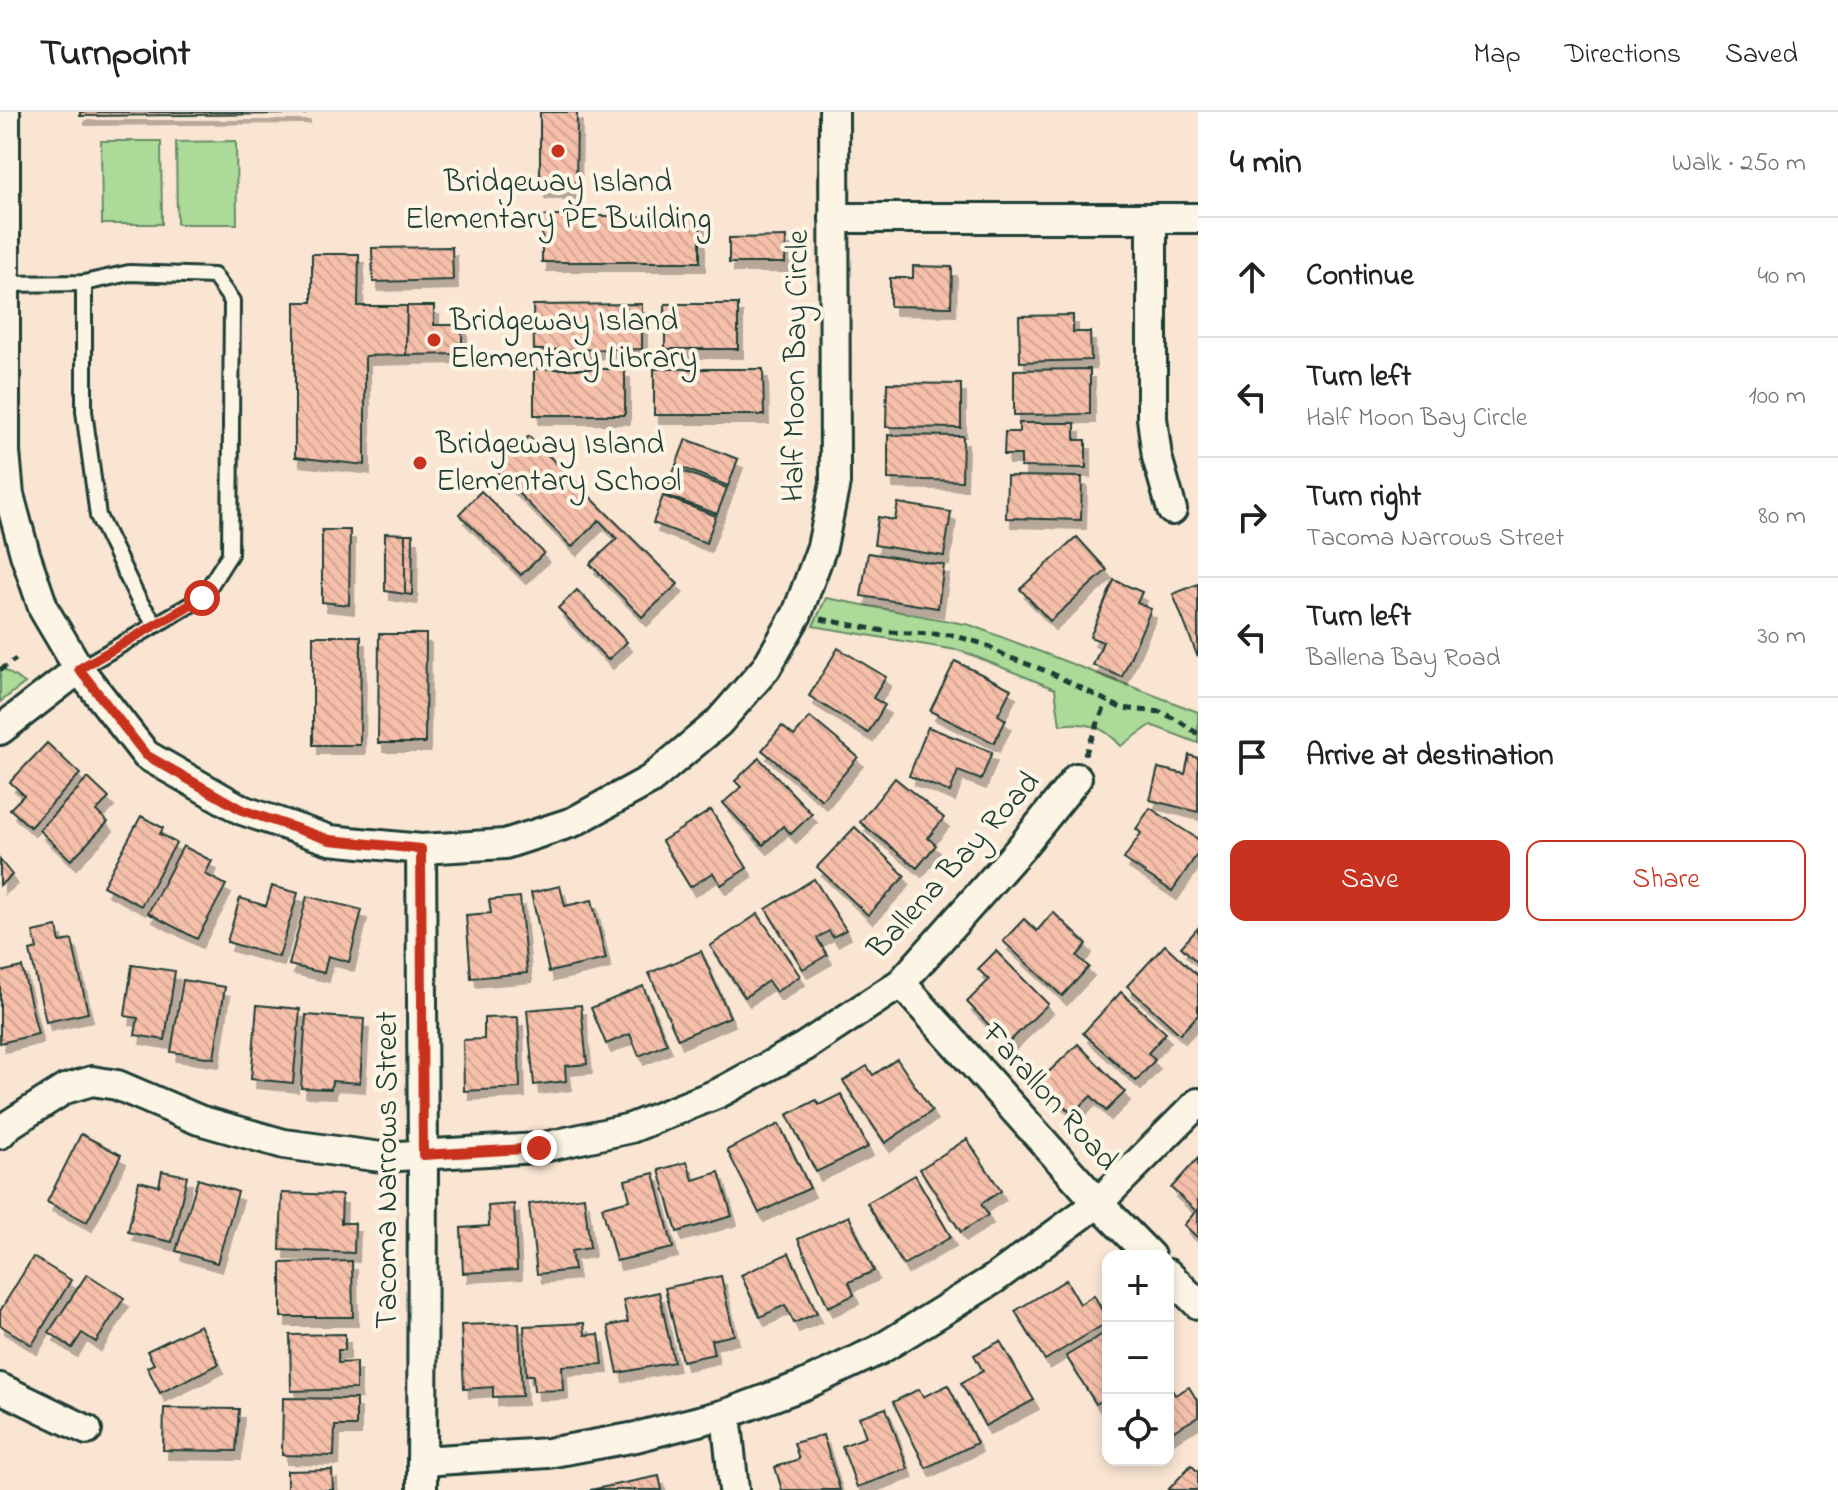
<!DOCTYPE html>
<html lang="en">
<head>
<meta charset="utf-8">
<style>
  :root { --surface:#fff; --page:#f6f6f6; --text:#202124; --muted:#757577; --line:#e0e0e0; --accent:#c8321e }
  body { margin:0; font-family:"Indie Flower",sans-serif; background:var(--page); color:var(--text) }
  .controls { position:absolute; right:24px; bottom:24px; display:grid; overflow:hidden; border-radius:16px; box-shadow:0 4px 12px #0003 }
  .controls button { width:72px; height:72px; display:grid; place-items:center; padding:0; border:0; border-bottom:2px solid var(--line); background:var(--surface); color:var(--text); font:40px sans-serif }
  .stop { position:absolute; width:24px; height:24px; margin:-18px; border:6px solid #c8321e; border-radius:50%; background:#fff }
  .stop.end { background:#c8321e; border-color:#fff; box-shadow:0 2px 8px #0008 }
  .list { margin:0; padding:0; list-style:none }
  h2 { display:flex; justify-content:space-between; align-items:center; height:104px; margin:0; padding:0 32px; font-size:34px }
  h2 small { font-size:26px; font-weight:400; color:var(--muted) }
  .list li { display:grid; grid-template-columns:52px 1fr auto; gap:24px; align-items:center; box-sizing:border-box; height:120px; padding:0 32px; border-top:2px solid var(--line) }
  .list b { display:block; font-size:30px; white-space:nowrap }
  .list p { margin:0; font-size:26px; white-space:nowrap; color:var(--muted) }
  .list em { font-size:26px; font-style:normal; color:var(--muted) }
  .actions { display:flex; gap:16px; padding:24px 32px }
  .actions a { flex:1; padding:18px 0; border:2px solid var(--accent); border-radius:16px; text-align:center; font-size:28px; color:var(--accent) }
  .actions .main { background:var(--accent); color:#fff }
  .icon { flex:none; width:44px; height:44px; fill:none; stroke:currentColor; stroke-width:2; stroke-linecap:round; stroke-linejoin:round }
  .map { position:relative; flex:none; width:1198px; height:1378px; overflow:hidden }
  header { display:flex; align-items:center; gap:48px; box-sizing:border-box; height:112px; padding:0 40px; background:var(--surface); border-bottom:2px solid var(--line) }
  header strong { font-size:38px }
  nav { display:flex; gap:44px; margin-inline-start:auto; font-size:28px }
  main { display:flex }
  aside { flex:1; background:var(--surface) }
  .map>svg:first-child { display:block }
  .park { fill:#acda99; stroke:#668c66; stroke-width:2 }
  .building { fill:url(#building-back-hatch); stroke:#1f3d34; stroke-width:2; filter:url(#shadow) }
  .lines { fill:none; stroke-linecap:round; stroke-linejoin:round }
  .lane-casing { stroke:#1f3d34; stroke-width:20 }
  .street-casing { stroke:#1f3d34; stroke-width:34 }
  .path { stroke:#1f3d34; stroke-width:5; stroke-dasharray:8 6; stroke-linecap:butt }
  .lane { stroke:#fcf5e5; stroke-width:14 }
  .street { stroke:#fcf5e5; stroke-width:28 }
  .route { stroke:#c8321e; stroke-width:10 }
  .poi-dot { fill:#c8321e; stroke:#fcf5e5; stroke-width:3 }
  .labels { text-anchor:middle; dominant-baseline:central; stroke-width:8; stroke-linejoin:round; paint-order:stroke }
  .poi-label { font-size:32px; fill:#1f3d34; stroke:#fcf5e5; text-anchor:start }
  .street-label { font-size:32px; fill:#1f3d34; stroke:#fcf5e5 }
</style>
</head>
<body>
<header>
<strong>Turnpoint</strong>
<nav><a>Map</a><a>Directions</a><a>Saved</a></nav>
</header>
<main>
<div class="map">
<svg width="1198" height="1378" viewBox="0 0 1198 1378">
  <defs>
    <pattern id="building-back-hatch" width="6" height="6" patternUnits="userSpaceOnUse" patternTransform="scale(2)"><rect width="6" height="6" fill="#f6bfaa"/><path d="M-1 5l2 2M0 0l6 6M5-1l2 2" fill="none" stroke="#d2a593"/></pattern>
    <filter id="shadow"><feDropShadow dx="5" dy="9" stdDeviation="0" flood-color="#0004"/></filter>
  </defs>
  <rect width="100%" height="100%" fill="#fae5d3"/>
  <filter id="ink" filterUnits="userSpaceOnUse"><feTurbulence type="fractalNoise" baseFrequency=".0125" numOctaves="2"/><feDisplacementMap in="SourceGraphic" scale="16" xChannelSelector="R" yChannelSelector="G"/><feConvolveMatrix kernelMatrix="1 2 1 2 8 2 1 2 1" color-interpolation-filters="sRGB"/></filter>
  <g filter="url(#ink)">
    <!-- park -->
    <g class="park">
      <path d="M101 29H161L162 112H102Z"/>
      <path d="M236 29 237 112H177L176 30Z"/>
      <path d="M826 486 970 513 1198 600V631L1151 613 1121 634C1104 614 1085 609 1060 613L1055 577 962 539 813 514Z"/>
      <path d="M0 555 25 571 0 590Z"/>
    </g>
    <!-- building -->
    <g class="building">
      <path d="M80 0H305V2L80 4Z"/>
      <path d="M540 0H577L576 78H540Z"/>
      <rect x="542" y="104" width="158" height="46"/>
      <path d="M786 125 785 151H729V126Z"/>
      <path d="M452 135 453 168 373 170 372 136Z"/>
      <path d="M312 142H359L358 194H407L406 243 365 244V353L295 345V190H312Z"/>
      <path d="M913 154 952 155 951 195 890 194V166H913Z"/>
      <path d="M642 192V237L534 238 533 193Z"/>
      <rect x="665" y="192" width="73" height="45"/>
      <path d="M407 194H434V213H462V242L406 243Z"/>
      <path d="M1073 203V220H1090L1091 248 1020 250 1019 204Z"/>
      <rect x="534" y="257" width="91" height="46"/>
      <path d="M654 257H763L764 303H654Z"/>
      <path d="M1090 257V302L1014 303V258Z"/>
      <path d="M887 271 961 272V316L886 315Z"/>
      <path d="M1019 311H1075V328H1086V356L1021 355V343H1004L1005 320H1019Z"/>
      <path d="M888 323 963 324 962 369 888 367Z"/>
      <path d="M529 324 678 472 642 505 590 452 617 427 599 408 572 435 495 358Z"/>
      <path d="M686 327 738 347 728 374 676 353Z"/>
      <path d="M675 356 727 376 717 402 665 383Z"/>
      <path d="M1007 364 1082 365 1081 408 1006 406Z"/>
      <path d="M481 379 544 441 521 463 459 402Z"/>
      <path d="M663 384 716 404 706 431 653 411Z"/>
      <path d="M898 391 951 400 944 444 874 433 878 405 895 408Z"/>
      <path d="M322 418H350L349 493 322 490Z"/>
      <path d="M385 421 405 422V482L385 479Z"/>
      <path d="M405 422H413L412 483 405 482Z"/>
      <path d="M1077 425 1107 458 1050 509 1020 477Z"/>
      <path d="M868 441 944 453 938 496 861 484Z"/>
      <path d="M1114 468 1142 480 1137 491 1151 497 1122 565 1093 553 1103 530 1090 525Z"/>
      <path d="M1198 472V542L1197 543 1173 482Z"/>
      <path d="M577 478 627 530 608 548 558 496Z"/>
      <path d="M379 522H426L425 631H378Z"/>
      <path d="M313 524H361L360 633H313Z"/>
      <path d="M838 536 886 565 873 586 885 593 868 621 809 584Z"/>
      <path d="M955 549 1011 577 998 603 1006 608 994 631 930 599Z"/>
      <path d="M810 605 858 645 822 688 762 638 782 614 794 624Z"/>
      <path d="M928 615 992 640 981 668 958 659 950 680 909 664Z"/>
      <path d="M47 631 80 662 30 715 10 697 24 683 10 670Z"/>
      <path d="M1189 643 1198 646V700L1150 688 1158 656 1185 662Z"/>
      <path d="M759 646 812 702 791 722 783 714 763 733 723 691 741 675 735 669Z"/>
      <path d="M88 666 109 686 96 699 108 710 71 748 39 718Z"/>
      <path d="M895 666 944 706 928 726 936 733 917 756 860 710Z"/>
      <path d="M1150 696 1198 727V741L1172 779 1124 747 1141 721 1136 717Z"/>
      <path d="M711 698 747 756 721 773 713 761 690 775 662 729Z"/>
      <path d="M141 704 163 716 160 722 176 731 141 794 103 774Z"/>
      <path d="M855 715 905 764 868 803 817 755Z"/>
      <path d="M183 734 212 749 205 762 226 773 197 827 148 801Z"/>
      <path d="M0 748 12 763 0 773Z"/>
      <path d="M814 767 846 818 833 825 829 819 817 826 827 843 803 857 766 797Z"/>
      <path d="M272 774 298 781 279 845 227 830 240 786 266 794Z"/>
      <path d="M560 774 565 794 592 788 606 847 549 860 531 781Z"/>
      <path d="M307 784 362 798 349 850 328 844 324 861 289 853Z"/>
      <path d="M520 785 527 861 471 866 466 803 491 801 489 788Z"/>
      <path d="M1053 800 1087 832 1077 844 1089 855 1062 884 1003 829 1024 807 1037 819Z"/>
      <path d="M758 802 800 864 776 880 768 869 745 885 710 834Z"/>
      <path d="M57 815 60 830 72 828 88 901 46 910 30 839 37 837 33 820Z"/>
      <path d="M1198 816V851L1181 835Z"/>
      <path d="M1165 833 1198 864V903L1180 922 1127 874Z"/>
      <path d="M701 839 730 905 678 927 649 861Z"/>
      <path d="M996 839 1048 892 1007 932 967 890 989 868 978 857Z"/>
      <path d="M132 853 175 859 165 928 135 923 138 906 125 904Z"/>
      <path d="M22 855 38 922 0 931V860Z"/>
      <path d="M183 868 225 875 214 946 171 940Z"/>
      <path d="M643 874 667 932 639 944 630 922 606 932 591 896Z"/>
      <path d="M1121 880 1166 921 1148 941 1155 948 1136 969 1083 921Z"/>
      <path d="M257 893 300 897 293 971 251 967Z"/>
      <path d="M581 893 587 952 565 954 566 969 534 973 527 898Z"/>
      <path d="M306 903 364 907 360 971 332 969 331 977 301 976Z"/>
      <path d="M518 905 520 976 464 979 463 928 484 927V906Z"/>
      <path d="M1078 932 1125 980 1106 999 1091 984 1072 1002 1039 969Z"/>
      <path d="M897 947 932 999 885 1031 843 969 867 954 873 963Z"/>
      <path d="M841 982 868 1035 816 1060 787 1003 816 988 819 993Z"/>
      <path d="M779 1012 810 1076 759 1101 727 1038Z"/>
      <path d="M81 1022 121 1043 87 1110 47 1090Z"/>
      <path d="M967 1027 1001 1079 981 1092 988 1103 961 1120 920 1057Z"/>
      <path d="M1198 1046V1126L1184 1113 1196 1099 1171 1076Z"/>
      <path d="M687 1050 693 1068 719 1060 732 1104 677 1120 659 1058Z"/>
      <path d="M162 1059 187 1064 172 1130 128 1120 139 1069 159 1074Z"/>
      <path d="M654 1061 673 1136 616 1149 602 1095 630 1088 625 1068Z"/>
      <path d="M915 1063 951 1125 903 1153 867 1091Z"/>
      <path d="M198 1067 238 1080 217 1151 176 1139Z"/>
      <path d="M282 1081 342 1083 341 1111H355L354 1141 280 1138Z"/>
      <path d="M584 1085 590 1136 571 1139 574 1158 537 1162 529 1092Z"/>
      <path d="M514 1092 517 1158 463 1161 461 1116 489 1114 488 1094Z"/>
      <path d="M849 1104 874 1159 849 1170 854 1183 828 1195 798 1127Z"/>
      <path d="M789 1141 817 1201 794 1211 785 1193 760 1205 741 1163Z"/>
      <path d="M33 1145 71 1168 32 1233 0 1213V1199Z"/>
      <path d="M352 1149 353 1205H281V1151Z"/>
      <path d="M87 1162 124 1186 96 1230 82 1221 72 1236 49 1220Z"/>
      <path d="M721 1164 734 1223 711 1228 714 1242 682 1249 665 1176Z"/>
      <path d="M1066 1168 1080 1192 1094 1183 1108 1210 1045 1248 1015 1199Z"/>
      <path d="M659 1180 674 1250 618 1261 608 1214 628 1210 623 1188Z"/>
      <path d="M519 1211 522 1284 493 1285V1275L464 1277 461 1213Z"/>
      <path d="M584 1211 585 1223 599 1222 603 1252 562 1254 563 1278 534 1279 533 1263H526L524 1214Z"/>
      <path d="M200 1213 219 1252 160 1281 147 1255 154 1252 147 1239Z"/>
      <path d="M1108 1219V1285L1096 1292 1066 1244Z"/>
      <path d="M345 1222V1238H338V1251L356 1250V1277L291 1279 290 1223Z"/>
      <path d="M1000 1229 1034 1288 985 1314 961 1271 983 1259 974 1243Z"/>
      <path d="M1168 1271 1175 1283 1189 1275 1198 1290V1305L1168 1322Z"/>
      <path d="M948 1273 977 1331 926 1356 893 1290 919 1277 923 1285Z"/>
      <path d="M283 1286 356 1287V1314H335L334 1344 282 1343Z"/>
      <path d="M164 1296 239 1297 236 1339 163 1338Z"/>
      <path d="M886 1296 908 1357 857 1375 842 1334 866 1325 859 1305Z"/>
      <path d="M823 1323 840 1378H782L775 1355 799 1347 794 1331Z"/>
      <path d="M1191 1353 1198 1360V1378H1168Z"/>
      <path d="M332 1358 333 1378H287V1359Z"/>
      <path d="M659 1364 662 1378H590Z"/>
    </g>
    <g class="lines">
      <defs>
        <g id="lane">
          <path d="M84 171V299L98 404 139 489 156 513"/>
          <path d="M5 172 84 171 129 161 214 164 232 189 230 442 202 486 79 557"/>
        </g>
        <g id="street">
          <path d="M5 0V340L9 383 25 442 44 498 79 557 146 643 242 698 330 728 421 737 505 732 573 710 650 668 718 611 766 556 797 502 822 435 835 371 834 0"/>
          <path d="M834 106H1198"/>
          <path d="M1152 107V306L1157 345 1172 398"/>
          <path d="M0 618 79 557"/>
          <path d="M421 737 423 1043 422 1378"/>
          <path d="M901 871 1098 1091 1150 1144"/>
          <path d="M0 1022 10 1012 65 977 92 969 117 973 199 1008 284 1032 381 1045 539 1036 631 1016 719 981 804 935 901 871 1019 738 1077 666"/>
          <path d="M1168 1162 1198 1192"/>
          <path d="M0 1276 87 1318"/>
          <path d="M726 1302 734 1378"/>
          <path d="M422 1349 548 1341 636 1325 726 1302 804 1273 879 1238 994 1167 1098 1091 1198 991"/>
        </g>
      </defs>
      <!-- lane casing -->
      <use href="#lane" class="lane-casing"/>
      <!-- street casing -->
      <use href="#street" class="street-casing"/>
      <!-- path -->
      <g class="path">
        <path d="M821 507 889 520 952 523 984 532 1008 545 1049 560 1121 596 1161 600 1179 609 1198 622"/>
        <path d="M0 558 16 547"/>
        <path d="M1085 643 1107 589"/>
      </g>
      <!-- lane -->
      <use href="#lane" class="lane"/>
      <!-- street -->
      <use href="#street" class="street"/>
    </g>
  </g>
  <g class="lines" filter="url(#ink)">
    <!-- route -->
    <path class="route" d="M202 486 79 557 146 643 242 698 330 728 421 737 423 1043 539 1036"/>
  </g>
  <!-- markers -->
  <g class="poi-dot">
    <circle cx="558" cy="39" r="8"/>
    <circle cx="434" cy="228" r="8"/>
    <circle cx="420" cy="351" r="8"/>
  </g>
  <g class="labels">
    <!-- poi labels -->
    <g class="poi-label">
      <text x="558" y="71" text-anchor="middle">Bridgeway Island<tspan x="558" dy="37">Elementary PE Building</tspan></text>
      <text x="450" y="210">Bridgeway Island<tspan x="450" dy="37">Elementary Library</tspan></text>
      <text x="436" y="333">Bridgeway Island<tspan x="436" dy="37">Elementary School</tspan></text>
    </g>
    <!-- street labels -->
    <g class="street-label">
      <text transform="translate(797 254) rotate(-89)">Half Moon Bay Circle</text>
      <text transform="translate(955 754) rotate(-48)">Ballena Bay Road</text>
      <text transform="translate(1049 986) rotate(48)">Farallon Road</text>
      <text transform="translate(388 1058) rotate(-90)">Tacoma Narrows Street</text>
    </g>
  </g>
</svg>
<div class="controls">
<button>+</button>
<button>−</button>
<button><svg class="icon" aria-label="locate" viewBox="0 0 24 24"><circle cx="12" cy="12" r="6"/><path d="M12 2v4M12 18v4M2 12h4M18 12h4"/></svg></button>
</div>
<div class="stop" style="left:202px;top:486px"></div>
<div class="stop end" style="left:539px;top:1036px"></div>
</div>
<aside>
<h2>4 min<small>Walk · 250 m</small></h2>
<ul class="list">
<li><svg class="icon" aria-label="ahead" viewBox="0 0 24 24"><path d="M12 20V5M6 11l6-6 6 6"/></svg><div><b>Continue</b></div><em>40 m</em></li>
<li><svg class="icon" aria-label="left" viewBox="0 0 24 24"><path d="M17 20v-9H6M10 6l-5 5 5 5"/></svg><div><b>Turn left</b><p>Half Moon Bay Circle</p></div><em>100 m</em></li>
<li><svg class="icon" aria-label="right" viewBox="0 0 24 24"><path d="M7 20v-9h11M14 6l5 5-5 5"/></svg><div><b>Turn right</b><p>Tacoma Narrows Street</p></div><em>80 m</em></li>
<li><svg class="icon" aria-label="left" viewBox="0 0 24 24"><path d="M17 20v-9H6M10 6l-5 5 5 5"/></svg><div><b>Turn left</b><p>Ballena Bay Road</p></div><em>30 m</em></li>
<li><svg class="icon" aria-label="arrive" viewBox="0 0 24 24"><path d="M6 21V4h12l-3 4 3 4H6"/></svg><div><b>Arrive at destination</b></div></li>
</ul>
<div class="actions"><a class="main">Save</a><a>Share</a></div>
</aside>
</main>
</body>
</html>
